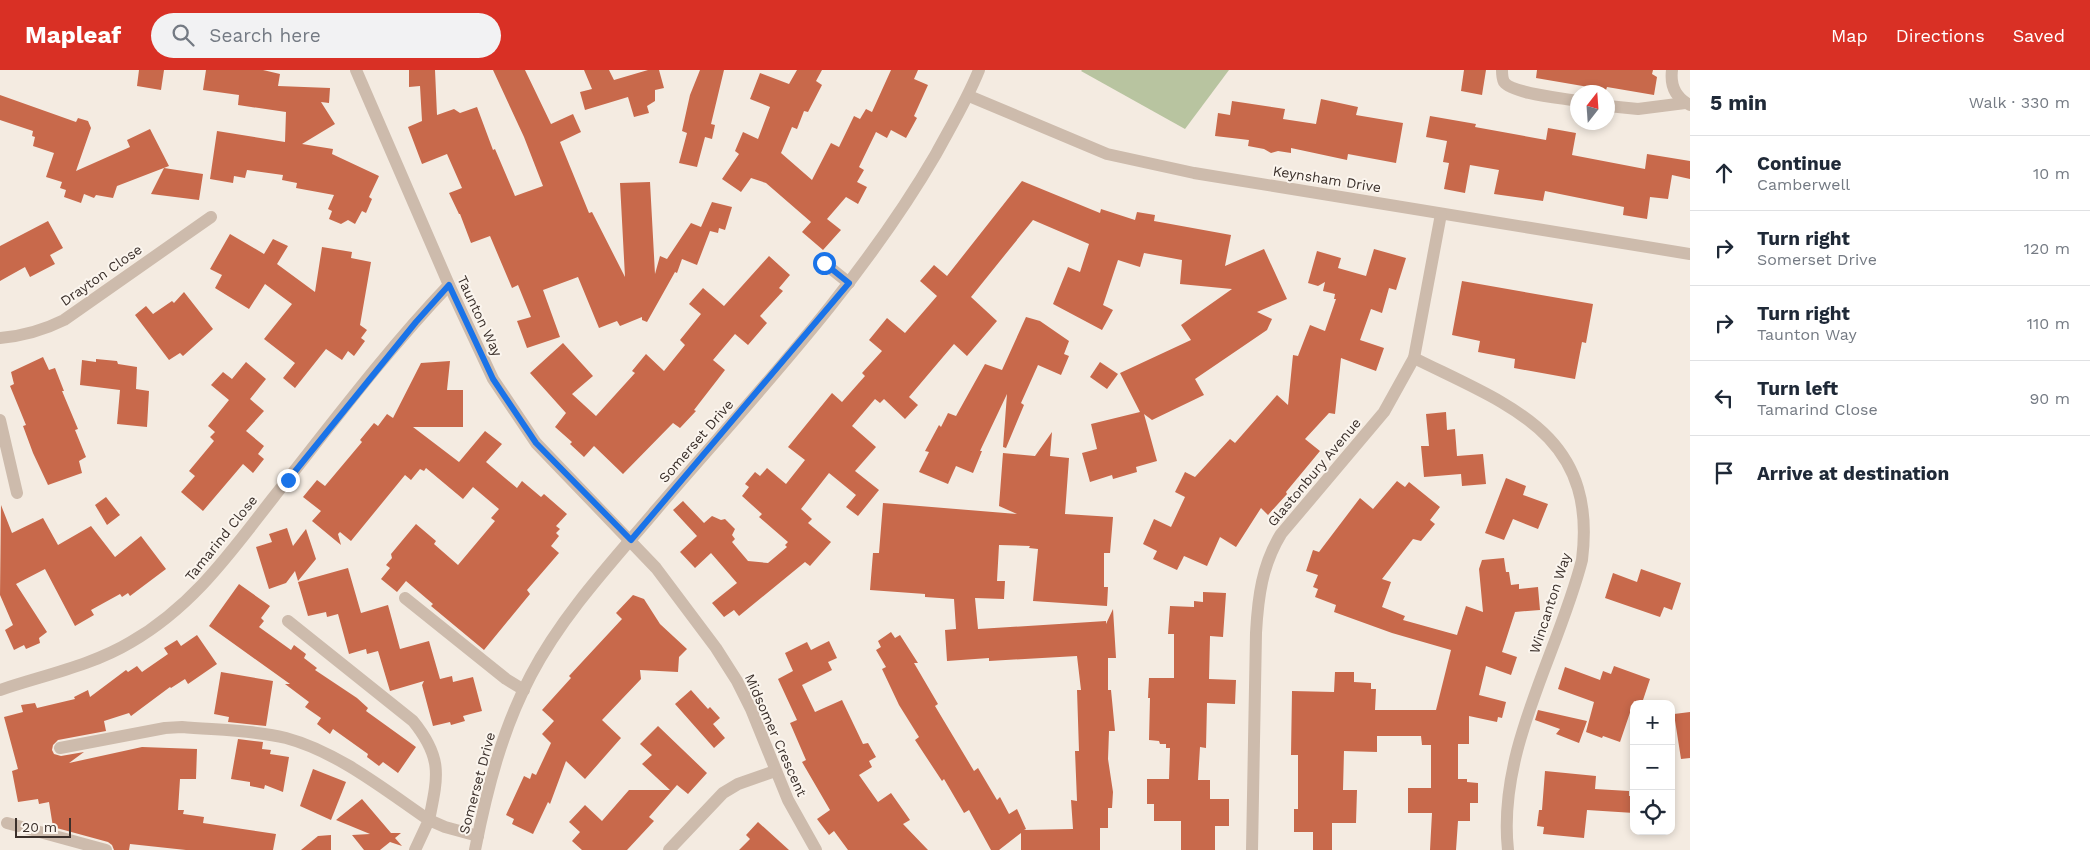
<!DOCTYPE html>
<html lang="en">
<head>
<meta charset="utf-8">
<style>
  :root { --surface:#fff; --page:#f2f2f3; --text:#1f2937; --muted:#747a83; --line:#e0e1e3; --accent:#d93025 }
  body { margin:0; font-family:"Work Sans",sans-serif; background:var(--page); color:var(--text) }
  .controls { position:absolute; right:15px; bottom:15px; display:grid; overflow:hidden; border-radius:10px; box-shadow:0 2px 8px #0003 }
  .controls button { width:45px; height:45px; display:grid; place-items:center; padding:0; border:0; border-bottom:1px solid var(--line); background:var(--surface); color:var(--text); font:25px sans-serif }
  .compass { position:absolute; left:1570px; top:15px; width:45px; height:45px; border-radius:50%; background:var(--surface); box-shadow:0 2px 8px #0003; rotate:17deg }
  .scale { position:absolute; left:15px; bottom:12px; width:56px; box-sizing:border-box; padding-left:5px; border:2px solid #3b302b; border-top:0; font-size:14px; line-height:18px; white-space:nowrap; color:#3b302b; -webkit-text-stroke:4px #fbf5ee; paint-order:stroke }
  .stop { position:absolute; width:15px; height:15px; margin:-11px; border:4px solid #1a73e8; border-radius:50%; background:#fff }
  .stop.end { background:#1a73e8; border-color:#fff; box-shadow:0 1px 5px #0008 }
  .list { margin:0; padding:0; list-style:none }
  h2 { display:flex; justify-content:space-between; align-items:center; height:65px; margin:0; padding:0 20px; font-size:21px }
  h2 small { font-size:16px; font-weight:400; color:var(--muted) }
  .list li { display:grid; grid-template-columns:32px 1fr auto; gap:15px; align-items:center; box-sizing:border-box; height:75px; padding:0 20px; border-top:1px solid var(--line) }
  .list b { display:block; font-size:19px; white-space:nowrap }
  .list p { margin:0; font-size:16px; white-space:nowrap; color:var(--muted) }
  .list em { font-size:16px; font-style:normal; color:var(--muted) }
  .icon { flex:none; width:28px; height:28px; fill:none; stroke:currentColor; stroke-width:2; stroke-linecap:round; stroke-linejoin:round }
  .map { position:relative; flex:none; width:1690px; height:780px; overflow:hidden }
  header { display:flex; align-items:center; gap:30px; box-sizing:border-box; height:70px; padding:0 25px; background:var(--accent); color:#fff }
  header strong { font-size:24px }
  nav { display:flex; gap:28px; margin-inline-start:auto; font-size:18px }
  .search { width:350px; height:45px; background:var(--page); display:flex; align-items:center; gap:12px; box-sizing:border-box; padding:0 18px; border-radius:28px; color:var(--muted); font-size:19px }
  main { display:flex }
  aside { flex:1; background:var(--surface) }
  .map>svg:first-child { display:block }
  .green { fill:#b8c4a0 }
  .building { fill:#c8694b }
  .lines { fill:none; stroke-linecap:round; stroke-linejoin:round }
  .minor { stroke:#cdbbac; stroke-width:12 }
  .route { stroke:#1a73e8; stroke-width:6 }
  .labels { text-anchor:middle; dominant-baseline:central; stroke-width:4; stroke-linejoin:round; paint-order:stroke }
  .street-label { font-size:14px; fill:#3b302b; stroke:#fbf5ee }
</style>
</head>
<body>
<header>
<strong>Mapleaf</strong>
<div class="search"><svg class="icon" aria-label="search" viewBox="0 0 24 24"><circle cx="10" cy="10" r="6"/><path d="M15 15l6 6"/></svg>Search here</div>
<nav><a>Map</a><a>Directions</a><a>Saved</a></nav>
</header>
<main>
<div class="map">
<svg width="1690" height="780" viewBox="0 0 1690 780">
  <rect width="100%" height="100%" fill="#f4ebe1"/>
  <!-- green -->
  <path class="green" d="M1082 0H1229L1185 59 1081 1Z"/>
  <!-- building -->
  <g class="building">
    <path d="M139 0H164L161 20 137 16Z"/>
    <path d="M206 0H263L280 4 278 16 330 18 329 33 321 32 335 54 302 74 333 79 332 84 379 106 369 127 372 129 366 143 362 141 355 154 348 150 341 154 329 149 332 141 328 139 334 125 296 118 297 113 282 110 283 105 247 100 245 108 234 106 233 113 210 109 217 61 285 72 286 42 238 35 239 25 203 20Z"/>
    <path d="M409 0H435L437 45 454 39 460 43 477 37 493 80 495 79 515 126 543 116 524 67 493 0H525L551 54 573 44 581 62 560 72 589 143 592 142 625 207 620 113 650 112 655 204 660 186 667 189 691 153 701 157 712 132 732 137 725 160 719 158 718 163 710 161 697 195 682 189 677 203 675 202 647 252 642 250V247L620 256 617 251 599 258 578 207 543 220 560 267 527 278 517 251 531 247 518 215 512 218 490 166 471 173 460 144H459L449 123 462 118 447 84 422 94 408 57 422 51 420 16 409 17Z"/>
    <path d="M584 0H609L614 10 648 0H659L664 18 655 20V31L647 36 649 43 634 47 628 27 585 40 580 22 592 19Z"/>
    <path d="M700 0H724L711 54 715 55 712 69 705 67 697 97 679 93 687 63 682 61 690 25Z"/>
    <path d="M797 0H822L816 11 822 15 808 42 804 41 797 59 792 57 781 83 812 110 831 73 839 77 854 46 860 49 866 39 872 42 891 0H918L914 9 928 15 914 46 917 48 906 68 891 60 887 68 876 62 859 97 864 100 857 112 867 117 858 134 846 127 827 149 841 160 823 180 802 162 811 152 766 113 751 108 741 122 722 109 739 84 735 81 743 62 758 69 770 37 750 29 760 3 789 14Z"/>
    <path d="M1464 0H1486L1482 25 1461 21Z"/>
    <path d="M1537 0H1653L1652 4 1657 7 1654 25 1607 17 1606 20 1536 8Z"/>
    <path d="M0 25 76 52 78 48 88 51 91 58 76 101 130 77 127 70 150 59 169 96 117 116 113 128 96 125 94 128 84 124 81 133 64 127 66 120 60 118 62 112 46 107 54 83 33 76 35 67 32 66 33 61 0 50Z"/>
    <path d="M1321 29 1358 37 1356 45 1403 53 1396 93 1348 84 1347 90 1291 78V83L1278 81 1271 83 1264 79 1248 76 1249 70 1215 66 1218 43 1230 45 1232 31 1285 39 1283 49 1316 54Z"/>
    <path d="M1430 46 1476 54 1475 57 1546 70 1548 58 1576 63 1572 85 1645 99 1647 84 1690 91V109L1672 105 1668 129 1650 127 1647 149 1623 145 1624 137 1545 121 1543 131 1494 124 1499 100 1470 95 1465 123 1444 119 1449 93 1443 92 1447 71 1426 67Z"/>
    <path d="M164 98 203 104 199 130 151 124Z"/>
    <path d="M1022 111 1100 143 1101 139 1135 150 1137 142 1155 145 1154 151 1231 165 1225 196 1264 179 1287 229 1257 242 1272 249 1267 260 1195 309 1204 325 1152 350 1144 344 1157 391 1136 397 1137 402 1113 409 1112 405 1090 412 1082 383 1097 379 1091 354 1140 342 1120 303 1191 270 1181 255 1232 219 1180 214 1182 190 1144 183 1140 197 1118 190 1103 235 1113 240 1102 260 1053 234 1068 197 1080 202 1089 174 1033 150 971 227 997 251 967 286 954 274 909 327 918 335 905 349 884 329 880 333 875 329 852 356 876 377 855 401 879 420 858 446 846 437 856 425 829 403 801 439 812 449 808 453 831 472 810 496 805 492 739 546 734 540 724 547 712 533 737 513 711 483 695 498 680 482 697 466 673 440 683 431 704 453 712 446 721 450 725 449 735 459 732 465 735 469 732 472 748 491 768 493 787 477 785 475 788 472 759 447 762 444 742 426 749 417 745 414 755 402 760 406 767 398 786 414 805 390 788 377 832 323 842 332 865 306 862 303 882 281 869 270 887 248 905 263 937 226 920 211 934 195 947 206Z"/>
    <path d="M48 151 63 178 50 185 55 194 30 207 25 197 0 211V176Z"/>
    <path d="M230 164 264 184 273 169 288 176 277 194 315 222 322 177 352 182 351 188 371 192 360 255 367 260 361 268 365 271 354 286 348 281 342 290 326 279 295 318 283 308 295 293 264 269 292 234 265 214 249 239 215 218 222 205 210 199Z"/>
    <path d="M1374 179 1406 188 1396 220 1389 218 1382 243 1371 239 1360 270 1384 278 1376 301 1341 288 1335 344 1329 343 1305 369 1320 381 1286 422 1287 424 1268 445 1261 438 1236 477 1220 467 1207 496 1184 486 1177 500 1153 489 1157 481 1143 474 1154 449 1171 457 1185 427 1175 422 1185 402 1195 407 1230 369 1235 373 1277 325 1288 335 1293 285 1298 286 1310 255 1325 261 1336 229H1334L1335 224 1323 221 1325 212 1318 216 1308 213 1317 181 1341 188 1338 198 1366 206Z"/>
    <path d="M769 186 790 205 779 218 783 221 760 246 767 253 748 275 735 264 713 290 725 300 694 340 696 341 680 358 673 353 623 404 594 376 584 387 570 374 572 372 555 357 566 343 530 303 563 273 593 306 572 324 596 346 635 303 632 301 646 284 664 301 685 275 680 270 701 244 689 234 703 218 724 236Z"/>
    <path d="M1462 211 1593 234 1586 273 1582 272 1575 309 1514 298 1515 289 1478 282 1480 271 1452 265Z"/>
    <path d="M184 222 213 259 183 286 180 283 169 290 135 245 146 236 153 244 172 231 174 233Z"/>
    <path d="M1026 247 1040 251 1069 271 1064 284 1069 286 1061 305 1038 295 1021 333 1024 335 1006 378 1003 377 1007 324 980 381H982L973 403 956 396 948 414 919 402 929 382 925 381 939 355 941 357 948 343 956 346 985 294 1002 300Z"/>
    <path d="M43 287 49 300 55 298 64 321H62L78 359 75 360 86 387 79 391 82 403 48 415 33 383 23 356 26 355 10 316 14 314 11 302Z"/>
    <path d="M96 289 117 291 118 294 137 297 136 319 149 321 147 357 117 354 120 320 80 315 82 290 96 292Z"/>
    <path d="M450 291 447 320H463V357H413L459 392 485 361 502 374 486 392 517 418 522 411 541 427 544 424 567 444 556 456 560 459 556 463 559 466 551 476 559 483 527 520 530 524 484 580 431 536 433 534 406 511 397 522 381 509 390 498 386 495 392 488 391 484 416 454 436 471 434 474 458 495 495 451 491 448 499 439 473 417 463 429 426 398 424 401 420 399 411 410 405 405 351 471 340 462 338 464 341 475 312 451 321 441 303 427 317 410 325 416 362 372 360 370 374 353 378 356 387 344 393 348 421 293Z"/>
    <path d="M246 292 266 309 250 329 264 341 246 361 264 376 258 384 264 389 253 403 243 394 203 441 181 422 195 406 189 401 214 371 210 367 215 362 208 356 229 330 211 315 223 302 232 309Z"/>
    <path d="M1100 292 1118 304 1107 319 1090 307Z"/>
    <path d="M1446 342 1447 360 1455 359 1457 386 1483 384 1486 414 1462 416 1461 404 1424 407 1421 376H1429L1426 344Z"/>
    <path d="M1052 362 1050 386 1069 388 1065 444 1113 447 1110 483H1104V517H1108L1107 536 1033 531 1038 479 1029 478 1030 476 999 475 997 511H1005L1004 529 975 528 978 559 1106 551V554L1113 539 1116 588H1108V620H1111L1115 661H1109L1108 689 1113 722 1112 738H1108V758H1100V780H1021V763L999 780H991L969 740 964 743 944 709 942 711 915 670 919 667 899 635 882 599 886 597 876 580 881 577 878 571 891 562 895 568 900 565 918 593H914L938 634 935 636 974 701 978 698 997 730 1000 727 1009 744 1017 739 1026 759 1024 760 1073 759 1071 730 1077 731 1075 681H1079L1077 620H1081L1077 586 989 591V588L947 591 945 560 956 559 954 529 925 527V524L870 520 873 483H879L883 433 1017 444 999 436 1003 383 1035 386Z"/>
    <path d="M1506 408 1526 416 1523 425 1548 434 1538 459 1513 449 1504 470 1485 463Z"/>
    <path d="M1397 411 1405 417 1409 412 1440 437 1430 450 1435 454 1421 471 1413 469 1382 509 1391 512 1382 537 1405 546 1403 550 1457 565 1466 536 1483 542 1479 499 1482 490 1504 488 1506 502H1509L1511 515 1519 514V519L1538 517 1540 540 1515 542 1502 582 1517 587 1511 605 1486 596 1479 625 1506 632 1502 648 1498 647 1497 652 1469 646V674H1458V709H1467V712L1478 713V733H1470V751H1458L1456 780H1430L1432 743H1408V718H1431V675H1422L1421 666H1377V682L1344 681 1343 720H1357L1356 753H1332V780H1313V762H1294V739H1298V685H1291L1292 621 1334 622 1335 602H1354V612L1371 613V619H1376L1375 640H1436L1451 580 1392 563 1334 542 1336 535 1315 527 1318 519 1313 517 1318 505 1306 501 1313 480 1319 482 1360 428 1373 439Z"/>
    <path d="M106 427 120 445 107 455 95 435Z"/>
    <path d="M1 435 12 463 43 448 58 475 91 456 115 487 141 466 166 499 130 526 128 523 122 527 120 524 91 540 94 545 75 556 45 499 16 514 47 562 39 568 40 573 26 579 24 575 14 580 5 560 13 555 0 525Z"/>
    <path d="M287 458 293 476 306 459 316 489 298 511 295 501 286 513 269 519 256 477 272 472 269 464Z"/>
    <path d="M348 498 361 543 388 535 400 579 429 571 440 609 452 606 453 612 473 607 482 641 463 646 465 651 451 655 450 652 433 656 422 615 424 611 390 621 378 581 367 584 366 579 349 584 338 544 327 547 326 542 308 546 298 512Z"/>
    <path d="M1641 499 1681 513 1672 540 1664 537 1660 547 1605 528 1613 503 1637 512Z"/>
    <path d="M239 514 270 536 261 548 264 551 259 557 291 580 294 575 306 584 304 588 317 598 315 600 357 628 368 638 366 641 416 677 398 703 383 692 379 696 367 687 368 684 333 659 330 664 317 654 321 648 305 637 309 632 285 614H290L209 556Z"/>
    <path d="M1203 522 1226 523 1223 567 1210 566 1209 609 1236 610 1235 634 1207 633 1206 678 1200 677 1198 710H1210V729H1229V756H1215V780H1181V751H1154V734H1147V709H1169L1170 678H1166V674H1160L1159 671 1149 670 1150 628H1148L1149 608H1174V564H1168L1170 536 1194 537V531L1203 532Z"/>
    <path d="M633 525 644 529 660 554 687 579 679 587 678 602 640 600 641 609 602 650 621 668 585 709 566 691 550 734 548 732 533 764 512 754 514 749 506 745 524 706 530 709 532 703 536 705 551 673 542 664 554 651 542 640 571 608 569 606 622 549 616 543Z"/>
    <path d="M197 565 217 594 188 614 185 609 171 618 170 617 131 646 129 643 104 651 106 661 58 670 53 675 52 680 54 684 61 686 84 682 69 693 142 677 197 679 196 709H180L178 740H184L183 744 204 747 203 753 276 764 273 780H186L130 774 129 780H114L112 775 108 772 53 757 49 732 39 734 38 729 18 732 12 701 18 699 4 647 23 642 21 635 35 633 37 638 75 629 74 627 88 620 90 627 126 600 128 602 137 596 142 602 168 584 164 578 177 570 181 576Z"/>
    <path d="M829 571 837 588 828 592 832 600 802 615 815 642 842 630 863 674 868 673 876 687 869 691 872 697 859 705 878 732 891 723 910 750 903 754 928 780H848L834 761 829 765 817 749 830 740 802 692 806 690 790 653 797 650 778 609 793 601 785 583 807 572 811 580Z"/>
    <path d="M1614 596 1650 609 1642 633 1634 631 1620 672 1603 666 1602 668 1586 662 1594 632 1558 619 1565 597 1600 610 1603 601 1611 604Z"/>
    <path d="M221 602 273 611 266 656 228 652 229 647 214 644Z"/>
    <path d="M691 620 708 639 710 637 720 648 713 654 725 668 714 678 675 634Z"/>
    <path d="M1538 640 1587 651 1579 673 1556 664 1560 659 1535 650Z"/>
    <path d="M1690 642V688L1681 689 1674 644Z"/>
    <path d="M658 656 707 703 688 724 677 715 649 747 654 751 627 780H582L572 771 580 762 569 752 585 735 602 751 629 720H670L642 694 652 685 640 674Z"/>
    <path d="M238 669 263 672 262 679 271 680 270 684 289 687 283 722 265 715 264 719 250 716V712L231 709Z"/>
    <path d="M313 699 346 712 331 750 300 736Z"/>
    <path d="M1545 701 1596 706 1595 719 1629 721V726H1634V743L1587 740 1584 768 1543 764 1544 757 1537 756 1539 740H1542Z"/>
    <path d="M362 729 391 763H401L395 768 402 776 390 772 380 780H364L352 765 370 764 336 750Z"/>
    <path d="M758 752 789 780H739L750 769 746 765Z"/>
    <path d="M331 765V780H301L318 766Z"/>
  </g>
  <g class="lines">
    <!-- minor -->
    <g class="minor">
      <path d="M356 0 449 215 493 309 536 373 656 498 716 578 737 611 751 639 788 730 816 780"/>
      <path d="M1502 0C1502 4 1502 8 1504 12 1513 24 1562 28 1578 31"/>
      <path d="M1672 0C1670 16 1676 28 1690 35"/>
      <path d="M969 26 1107 84 1194 103 1690 184"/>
      <path d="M1608 36 1638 39 1685 33"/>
      <path d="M824 193 849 213"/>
      <path d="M0 268C23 266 44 260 64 250L211 147"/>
      <path d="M1414 288C1508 335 1598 363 1582 490 1558 584 1497 680 1508 780"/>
      <path d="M0 350 17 423"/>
      <path d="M405 528 506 609 524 620"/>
      <path d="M288 551 413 651C443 688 438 706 429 750L445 757 478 766"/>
      <path d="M0 620C44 605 91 596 131 572 193 536 230 483 273 428 330 356 386 281 449 215"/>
      <path d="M60 678 165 658 182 657C215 660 254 660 286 668 338 682 385 720 429 750L415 780"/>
      <path d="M7 753 106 780"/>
      <path d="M475 780C487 719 502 660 531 605 563 544 611 493 656 440 754 326 860 215 936 84 951 56 967 30 979 0"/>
      <path d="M669 780 723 723 738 714 775 701"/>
      <path d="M1252 780 1256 563C1258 527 1262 495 1281 464L1384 342 1414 288 1441 144"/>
    </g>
  </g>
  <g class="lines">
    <!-- route -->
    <path class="route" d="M288 410 416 252 449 215 493 309 536 373 631 470 849 213 824 193"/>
  </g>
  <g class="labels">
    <!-- street labels -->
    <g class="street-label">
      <text transform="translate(1327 109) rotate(9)">Keynsham Drive</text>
      <text transform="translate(101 205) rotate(-35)">Drayton Close</text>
      <text transform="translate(480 246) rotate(65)">Taunton Way</text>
      <text transform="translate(696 371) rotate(-49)">Somerset Drive</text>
      <text transform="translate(1314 402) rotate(-50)">Glastonbury Avenue</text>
      <text transform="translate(221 468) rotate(-51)">Tamarind Close</text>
      <text transform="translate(1550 533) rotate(-72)">Wincanton Way</text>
      <text transform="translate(776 665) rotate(66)">Midsomer Crescent</text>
      <text transform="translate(477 713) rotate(-75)">Somerset Drive</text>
    </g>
  </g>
</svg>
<div class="controls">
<button>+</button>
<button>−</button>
<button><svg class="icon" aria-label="locate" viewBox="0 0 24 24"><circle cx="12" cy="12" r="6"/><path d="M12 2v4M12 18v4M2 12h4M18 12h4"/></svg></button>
</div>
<svg class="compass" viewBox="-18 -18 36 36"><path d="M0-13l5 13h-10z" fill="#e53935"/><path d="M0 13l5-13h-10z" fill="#747a83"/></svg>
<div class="scale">20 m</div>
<div class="stop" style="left:824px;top:193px"></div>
<div class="stop end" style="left:288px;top:410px"></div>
</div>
<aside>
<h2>5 min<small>Walk · 330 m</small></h2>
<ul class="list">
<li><svg class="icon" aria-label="ahead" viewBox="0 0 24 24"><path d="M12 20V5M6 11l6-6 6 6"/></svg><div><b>Continue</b><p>Camberwell</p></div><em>10 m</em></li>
<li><svg class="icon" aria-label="right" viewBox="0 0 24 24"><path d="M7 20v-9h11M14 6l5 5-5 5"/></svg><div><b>Turn right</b><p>Somerset Drive</p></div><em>120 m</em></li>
<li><svg class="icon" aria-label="right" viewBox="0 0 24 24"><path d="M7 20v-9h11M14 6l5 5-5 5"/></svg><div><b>Turn right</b><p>Taunton Way</p></div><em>110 m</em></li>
<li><svg class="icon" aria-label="left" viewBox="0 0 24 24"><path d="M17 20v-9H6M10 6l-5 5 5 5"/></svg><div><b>Turn left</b><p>Tamarind Close</p></div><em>90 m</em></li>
<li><svg class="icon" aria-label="arrive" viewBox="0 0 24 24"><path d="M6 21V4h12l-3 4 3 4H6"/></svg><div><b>Arrive at destination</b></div></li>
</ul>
</aside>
</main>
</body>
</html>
